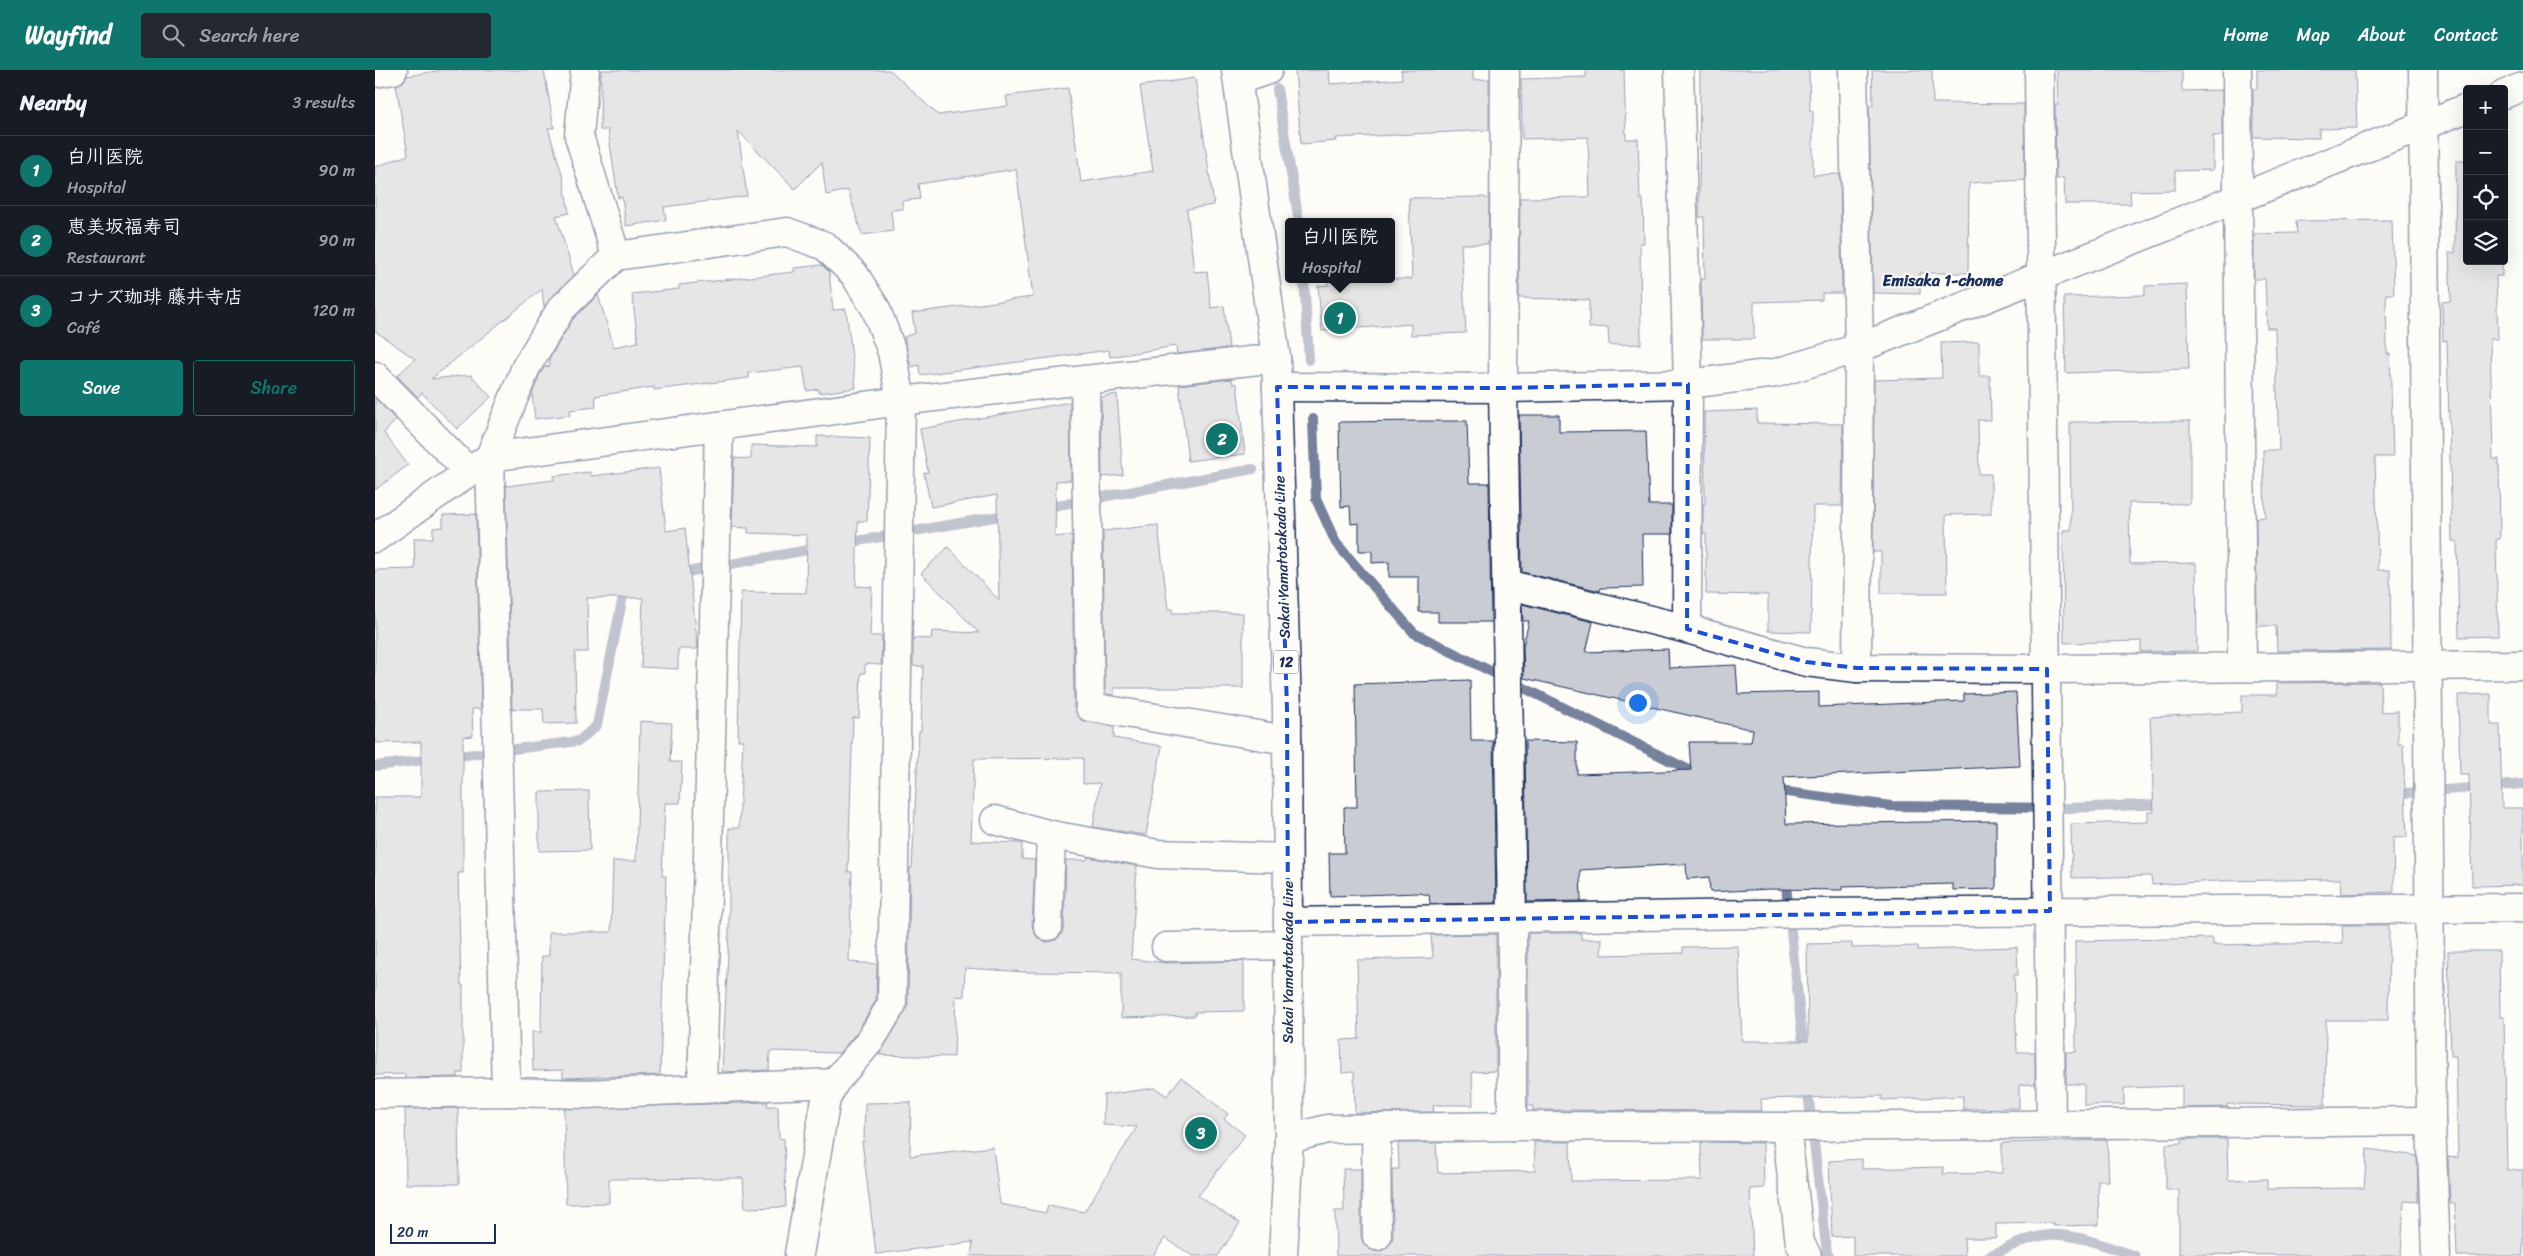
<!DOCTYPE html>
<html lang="en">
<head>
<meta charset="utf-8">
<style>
  :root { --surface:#171b24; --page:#242831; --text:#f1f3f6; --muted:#9ea1a6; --line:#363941; --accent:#0f766e }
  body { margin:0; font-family:Sriracha,"Klee One",sans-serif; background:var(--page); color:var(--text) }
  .controls { position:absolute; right:15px; top:15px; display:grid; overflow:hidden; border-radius:5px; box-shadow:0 5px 20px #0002 }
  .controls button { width:45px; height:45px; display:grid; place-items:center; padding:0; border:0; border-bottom:1px solid var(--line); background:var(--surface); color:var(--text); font:25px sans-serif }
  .scale { position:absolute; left:15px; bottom:12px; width:106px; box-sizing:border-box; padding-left:5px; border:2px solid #1b2f5e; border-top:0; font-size:14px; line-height:18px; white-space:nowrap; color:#1b2f5e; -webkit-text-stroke:4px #fdfcf7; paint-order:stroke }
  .you { position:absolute; left:1262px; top:632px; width:18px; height:18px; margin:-12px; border:4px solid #fff; border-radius:50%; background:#1a73e8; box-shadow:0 0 0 8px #1a73e833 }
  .badge { display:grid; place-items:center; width:32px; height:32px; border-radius:50%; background:var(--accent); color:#fff; font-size:16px; font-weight:700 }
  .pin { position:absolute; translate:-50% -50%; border:2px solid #fff; box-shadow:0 1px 5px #0006 }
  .popup { position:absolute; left:910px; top:148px; width:110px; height:65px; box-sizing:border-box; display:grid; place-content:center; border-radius:5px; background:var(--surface); filter:drop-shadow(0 1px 4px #0005); font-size:16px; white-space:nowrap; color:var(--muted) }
  .popup b { font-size:19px; color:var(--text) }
  .popup::after { content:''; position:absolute; left:50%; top:100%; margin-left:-10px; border:10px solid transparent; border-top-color:var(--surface) }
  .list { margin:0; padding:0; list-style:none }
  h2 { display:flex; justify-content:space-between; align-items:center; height:65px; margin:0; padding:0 20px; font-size:21px }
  h2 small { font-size:16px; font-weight:400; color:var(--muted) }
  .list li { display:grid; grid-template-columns:32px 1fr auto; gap:15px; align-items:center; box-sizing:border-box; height:70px; padding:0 20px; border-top:1px solid var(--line) }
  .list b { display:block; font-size:19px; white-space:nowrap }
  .list p { margin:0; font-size:16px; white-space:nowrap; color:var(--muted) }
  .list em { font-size:16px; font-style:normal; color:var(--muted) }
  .actions { display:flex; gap:10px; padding:15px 20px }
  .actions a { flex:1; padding:11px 0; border:1px solid var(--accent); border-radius:5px; text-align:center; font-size:18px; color:var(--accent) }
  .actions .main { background:var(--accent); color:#fff }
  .icon { flex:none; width:28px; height:28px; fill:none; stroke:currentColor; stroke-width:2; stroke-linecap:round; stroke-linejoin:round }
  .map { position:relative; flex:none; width:2148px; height:1186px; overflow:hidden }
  header { display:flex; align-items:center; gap:30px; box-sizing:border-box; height:70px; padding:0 25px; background:var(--accent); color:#fff }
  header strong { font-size:24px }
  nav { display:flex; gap:28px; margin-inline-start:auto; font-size:18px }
  .search { width:350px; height:45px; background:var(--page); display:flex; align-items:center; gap:12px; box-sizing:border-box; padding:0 18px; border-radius:5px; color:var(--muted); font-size:19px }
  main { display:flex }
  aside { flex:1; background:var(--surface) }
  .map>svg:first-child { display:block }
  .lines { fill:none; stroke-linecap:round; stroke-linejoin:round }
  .stream { stroke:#76819c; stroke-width:10 }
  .building { fill:#c9ccd3; stroke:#1b2f5e }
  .minor-casing { stroke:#1b2f5e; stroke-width:31 }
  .major-casing { stroke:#1b2f5e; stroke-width:31 }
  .minor { stroke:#fdfcf7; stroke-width:28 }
  .major { stroke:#fdfcf7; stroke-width:28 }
  .marked { fill:none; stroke:#1d4ed8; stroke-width:4; stroke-dasharray:10 6; stroke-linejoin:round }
  .labels { text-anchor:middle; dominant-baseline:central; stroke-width:4; stroke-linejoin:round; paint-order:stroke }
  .shield { fill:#fdfcf7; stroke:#5f6c8c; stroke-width:1 }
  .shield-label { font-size:14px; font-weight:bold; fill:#1b2f5e }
  .street-label { font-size:15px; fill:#1b2f5e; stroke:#fdfcf7 }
  .neighbourhood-label { font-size:16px; font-weight:bold; fill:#1b2f5e; stroke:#fdfcf7 }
</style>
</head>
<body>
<header>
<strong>Wayfind</strong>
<div class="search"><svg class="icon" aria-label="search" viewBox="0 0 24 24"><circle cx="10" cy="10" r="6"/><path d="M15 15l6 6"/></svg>Search here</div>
<nav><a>Home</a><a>Map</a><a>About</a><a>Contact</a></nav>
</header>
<main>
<aside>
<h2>Nearby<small>3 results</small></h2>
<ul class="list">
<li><span class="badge">1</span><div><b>白川医院</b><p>Hospital</p></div><em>90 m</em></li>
<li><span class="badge">2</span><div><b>恵美坂福寿司</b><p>Restaurant</p></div><em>90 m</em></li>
<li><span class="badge">3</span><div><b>コナズ珈琲 藤井寺店</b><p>Café</p></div><em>120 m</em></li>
</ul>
<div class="actions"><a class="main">Save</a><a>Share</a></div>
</aside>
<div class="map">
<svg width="2148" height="1186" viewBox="0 0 2148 1186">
  <rect width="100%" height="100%" fill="#fdfcf7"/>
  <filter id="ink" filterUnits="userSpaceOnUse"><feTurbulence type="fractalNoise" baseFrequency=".02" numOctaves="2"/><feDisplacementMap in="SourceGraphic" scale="10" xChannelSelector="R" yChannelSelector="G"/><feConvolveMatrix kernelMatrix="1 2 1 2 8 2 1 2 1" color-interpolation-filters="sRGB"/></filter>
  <g filter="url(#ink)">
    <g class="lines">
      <!-- stream -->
      <g class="stream">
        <path d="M902 19 924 152"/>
        <path d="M929 209 934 290"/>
        <path d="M938 349 941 429 961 473 1039 563 1322 704"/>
        <path d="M668 438 878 399"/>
        <path d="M471 473 636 444"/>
        <path d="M301 504 444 478"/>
        <path d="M75 687 204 671 222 655 250 516"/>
        <path d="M0 696 58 689"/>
        <path d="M1397 720 1516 736 1694 738 1791 734"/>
        <path d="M2018 724 2148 714"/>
        <path d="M1410 806 1429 983"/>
        <path d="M1432 1014 1452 1184 1454 1186"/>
        <path d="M1614 1186C1632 1178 1653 1167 1673 1165 1699 1162 1735 1178 1760 1186"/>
      </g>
    </g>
    <!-- building -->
    <g class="building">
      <path d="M67 0H169L179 58H173L188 107 194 143 181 146 199 205 169 237 167 219 56 309 96 305 116 327 82 359 47 323 43 327 22 306 40 289 0 261V97L33 85 21 15 28 12 32 6Z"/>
      <path d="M226 0H515L563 45 633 36 631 26 693 18 706 112 778 101 765 16 820 8 839 135 812 139 819 202 832 201 836 238 849 236 854 278 802 284 801 276 735 287 734 280 545 305 544 295 536 297 529 267 540 263 537 243 658 227 641 99 543 114 545 129 527 131 528 139 516 140 518 161 487 165 473 120 451 125 447 92 420 119 363 61 372 126 289 137 291 150 251 156 247 127 243 128 233 60H225Z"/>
      <path d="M954 0 955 14 1027 9 1026 0H1098V10L1114 9V60L960 68 961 71 926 74 920 1Z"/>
      <path d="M1211 0H1249L1251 69H1263L1265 129H1268L1269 173H1265L1266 274 1234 275 1233 257 1214 258V230L1144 228 1145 128 1215 127 1213 67 1147 69 1146 9 1211 7Z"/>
      <path d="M1325 0H1434L1435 41H1438V105L1465 104 1467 223H1447V230L1379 232V269H1327L1326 209H1330L1329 147H1324Z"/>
      <path d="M1497 0H1557L1558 33 1649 34 1650 110 1594 113 1593 203H1545V224L1498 223 1494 35H1498Z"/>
      <path d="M1682 0H1807V21L1847 20V66H1838V100L1800 101V120L1755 121 1756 134H1690L1689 108 1681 109 1680 35H1683Z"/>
      <path d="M1882 0H1980L1982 58 1944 59V68L1878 67V19H1882Z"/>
      <path d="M2081 91H2092V191H2127V206H2121L2123 269H2115L2118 389H2124L2125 469 2121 470 2123 566 2084 567 2082 471H2077L2072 270 2068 271 2067 232 2076 231 2074 183H2080Z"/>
      <path d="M1108 127 1114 129 1113 174H1086L1091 263 1036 265V254L947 261 943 216 953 215V209H1037L1034 128Z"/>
      <path d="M2017 150 2019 224H2011L2012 284H2015L2018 387H2000L2003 500H2015L2016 580 1902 581 1901 556H1882L1881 448 1890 447 1888 380H1904L1900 258H1892L1890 209H1879V164L1922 163 1921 151Z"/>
      <path d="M447 195 454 202 458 240 471 239 481 318 444 323V319L432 321 428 297 374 303V308L279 320V317L220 326 221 337 195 340V345L160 349 157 324 165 304 170 297 175 296 174 289 198 249 223 225 239 277 263 272 257 224 304 219V215L419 202V198Z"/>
      <path d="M1812 214 1814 299 1691 303 1689 227 1770 225V216Z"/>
      <path d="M1604 272V306H1615L1616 350H1603L1604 404H1616V444L1571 445 1572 523H1506V482H1498L1499 310 1567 308 1566 273Z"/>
      <path d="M857 309 858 314H862L870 384 813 391 804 315Z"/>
      <path d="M742 324 748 405 727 407 726 327Z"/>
      <path d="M0 328 21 350 9 363 33 395 0 420Z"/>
      <path d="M695 332 696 410 681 411 680 467 697 465 699 638 706 650 739 657V668L787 676 771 765 718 757 725 713 708 714V688L599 689 596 771 647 773V789L660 790 657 856 660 864 664 869 672 872 681 870 686 865 689 857 691 790H712L713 787 762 796 756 889 791 893 869 891V941L820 942V946L746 948V903L650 902 590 898 589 927 581 926 579 987 504 985 530 942 533 934 535 798H537L544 661H546L548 596H538V568L556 569 557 561 604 563 546 503 573 477 624 530 622 425 556 437 549 403 553 402 545 359Z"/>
      <path d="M1382 340V353L1468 354 1467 436H1438L1436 562 1393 561V525L1331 524V464H1328V434H1330L1329 342Z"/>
      <path d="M1144 345H1184V362L1271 361 1274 435H1297V464H1267L1268 517 1226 518 1225 521 1147 502Z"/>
      <path d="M1047 351H1092L1094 413H1114L1116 552H1063V542H1044V507H1014V492L997 493V481H984V453L976 454 975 436 966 437 964 352Z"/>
      <path d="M1815 351V434L1754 433 1755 494 1821 493 1822 581 1766 582V571L1689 573 1688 460H1696L1695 352Z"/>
      <path d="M442 366 495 368 492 451H483L481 516 497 517 495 566H507L506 595 490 594V603H486L484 648H478L473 802H477L474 892 502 894 501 930 482 962 464 983 395 981 394 1000 347 1002 354 863V758H364L368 670H363L366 522 431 523 432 465 373 463V458L357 457 359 388 376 389V375L442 377Z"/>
      <path d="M284 398 291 461 310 458 323 579H303V599L266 597 268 528H212L213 582H200L201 653 169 654 168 639H137L131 416 179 410 178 406 215 402 216 406Z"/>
      <path d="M101 444 106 639H97L98 666 88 667V803H83L86 915H88V1003H83V1007L30 1008V1004L0 1005V727H46V672L0 673V500L40 499 39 468H58V458L68 457V445Z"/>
      <path d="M783 455 793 539H798L797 543H868V618H739V625L730 624 728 461Z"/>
      <path d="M1147 534 1218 552 1211 582 1293 579 1294 598 1361 595 1363 624 1444 622V637L1589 631V624L1641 622 1645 696 1409 707 1411 754 1621 751V819L1578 820V814L1467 817V820L1395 819 1335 822 1334 807 1312 809 1311 794 1205 800 1206 831 1152 832 1150 671 1202 672V704L1316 700 1314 672H1376L1378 660 1149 608 1148 576 1154 551H1148Z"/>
      <path d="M1095 610 1096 671H1118L1121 833 1055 834 1054 825 1044 823 955 826 954 783H970L969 737H982L980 614Z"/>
      <path d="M2005 612 2006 642 2023 641V674H2028L2032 767 2018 768 2019 822 1967 824 1966 809 1841 811 1777 815 1776 806 1697 808 1696 754 1773 752V742H1779L1775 647 1867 642V625H1902V613Z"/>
      <path d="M2116 624V655H2125L2127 738H2148V815L2097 816 2094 705H2085L2083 625Z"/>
      <path d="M265 651 297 653 295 692H307L305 733H290L287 806H291L285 1005 188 1008V1000L158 1001 157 962H166L167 886H174V862H236L238 791H261Z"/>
      <path d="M214 721 215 780 164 781V722Z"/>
      <path d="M1967 855H2014L2013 950H1951L1950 1035 1852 1034V1037L1807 1038V1016L1749 1018V1035H1709V1014H1691V982H1701L1700 871 1838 868V875L1968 873Z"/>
      <path d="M1153 863H1206V869H1227L1226 885 1308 883V877L1363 876 1367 971H1433L1432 874 1477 873V878L1543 876V880L1642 877 1643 905H1639L1642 982H1660V1014L1644 1015V1038L1588 1039V1026L1507 1030V1026L1386 1029 1387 1041 1158 1040V1036H1153Z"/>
      <path d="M1121 864V1001L1097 1002 1098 1035H1058L1059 1042 980 1043 979 1002 967 1003 966 970 984 969 982 890 1058 888 1056 865Z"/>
      <path d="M2073 881H2124L2125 947H2129L2132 1100H2148V1186H2082L2080 1133H2075L2073 1087 2083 1088 2081 986H2076Z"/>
      <path d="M806 1007 853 1044 849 1049 870 1065 823 1126 865 1153 843 1186H818L790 1168 778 1186H596L598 1172 501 1184 487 1071H489L490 1033 536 1032 535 1086 618 1077 625 1134 671 1143 673 1135 709 1142 762 1057 728 1055 729 1025 780 1018 792 1026Z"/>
      <path d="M393 1032 392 1036H403L404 1068 409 1069 411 1137 370 1138 368 1108 234 1109V1133L191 1134 189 1039Z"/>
      <path d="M83 1038 84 1114H31L30 1039Z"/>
      <path d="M1807 1069H1852L1853 1110 1892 1109V1119L1989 1118 1992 1079 2042 1086 2043 1132 2029 1131 2026 1186 1804 1184V1120H1791V1074L1807 1073Z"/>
      <path d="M1732 1070 1734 1111H1723L1724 1155 1679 1156V1153L1621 1154V1168H1589L1590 1186H1478V1166L1457 1167 1454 1091 1487 1089V1099L1568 1097V1104L1627 1103V1073Z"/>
      <path d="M1159 1072H1195L1196 1111 1327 1110 1326 1072 1388 1073 1389 1118 1375 1119 1378 1186H961L960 1141H969L968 1099H986V1167L989 1174 994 1179 1003 1182 1010 1179 1016 1173 1018 1166 1017 1099H1024L1023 1073H1061L1063 1103 1160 1101Z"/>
    </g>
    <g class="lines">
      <defs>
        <g id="minor">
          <path d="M1130 0 1128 318 1137 847V1056"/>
          <path d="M1304 0 1313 314 1312 559"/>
          <path d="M1478 0 1484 278 1482 598"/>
          <path d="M1664 0 1676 1053"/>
          <path d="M1862 0 1867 597"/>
          <path d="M2048 0 2056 1051 2061 1186"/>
          <path d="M0 3 18 0"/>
          <path d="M863 10 893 0"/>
          <path d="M2129 24 2148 17"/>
          <path d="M0 306 94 402"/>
          <path d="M710 310 715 637 912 670"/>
          <path d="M902 317 1128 318 1313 314 1401 303 1484 278 2092 38"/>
          <path d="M0 468 115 387 151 297 186 239 241 186"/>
          <path d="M1131 514 1312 559 1431 592 1482 598 1672 599 2148 595"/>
          <path d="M620 750 676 765 783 784 912 788"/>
          <path d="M913 852 1433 843 2148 838"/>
          <path d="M673 856 676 765"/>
          <path d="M791 877 913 875"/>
          <path d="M327 1019 344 356"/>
          <path d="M131 1022 115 387 526 331 901 288"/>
          <path d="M0 1024 131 1022 212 1024 459 1013 495 971 517 934 526 331 517 282 501 239 479 204 450 176 412 162 241 186 204 66 210 0"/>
          <path d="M1001 1058 1002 1166"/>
          <path d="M914 1069 952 1059 1137 1056 1411 1057"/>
          <path d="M424 1184 451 1029 459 1013"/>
          <path d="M1432 1186 1425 1173 1411 1057 2056 1051"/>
        </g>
        <path id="major" d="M861 0 901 288 912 640 914 1069 908 1186"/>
      </defs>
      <!-- minor casing -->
      <use href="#minor" class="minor-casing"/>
      <!-- major casing -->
      <use href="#major" class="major-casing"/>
      <!-- minor -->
      <use href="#minor" class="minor"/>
      <!-- major -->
      <use href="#major" class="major"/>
    </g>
  </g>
  <!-- marked area -->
  <path d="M0 0H2148V1186H0ZM1313 314 1312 559 1431 592 1482 598 1672 599 1675 841 913 852 912 640 902 317 1128 318Z" fill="#fdfcf7" fill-opacity=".55" fill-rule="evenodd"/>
  <path class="marked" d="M1313 314 1312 559 1431 592 1482 598 1672 599 1675 841 913 852 912 640 902 317 1128 318Z"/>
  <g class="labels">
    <!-- shield labels -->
    <rect class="shield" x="898.5" y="580.5" width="25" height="23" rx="4"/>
    <g class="shield-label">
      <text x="911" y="592">12</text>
    </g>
    <!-- street labels -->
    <g class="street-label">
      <text transform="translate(907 487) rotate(-92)">Sakai Yamatotakada Line</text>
      <text transform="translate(913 892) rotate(-90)">Sakai Yamatotakada Line</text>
    </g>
    <!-- neighbourhood labels -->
    <g class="neighbourhood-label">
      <text x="1568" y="210">Emisaka 1-chome</text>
    </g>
  </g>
</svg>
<div class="controls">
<button>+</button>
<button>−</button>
<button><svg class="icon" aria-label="locate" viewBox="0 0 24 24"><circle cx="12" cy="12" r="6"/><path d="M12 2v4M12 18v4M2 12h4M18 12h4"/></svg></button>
<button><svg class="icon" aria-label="layers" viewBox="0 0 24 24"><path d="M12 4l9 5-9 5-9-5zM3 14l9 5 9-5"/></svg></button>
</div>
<div class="scale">20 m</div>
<div class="you"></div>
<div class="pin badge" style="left:965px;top:248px">1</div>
<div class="popup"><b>白川医院</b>Hospital</div>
<div class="pin badge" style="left:847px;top:369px">2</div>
<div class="pin badge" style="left:826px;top:1063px">3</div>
</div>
</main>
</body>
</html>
